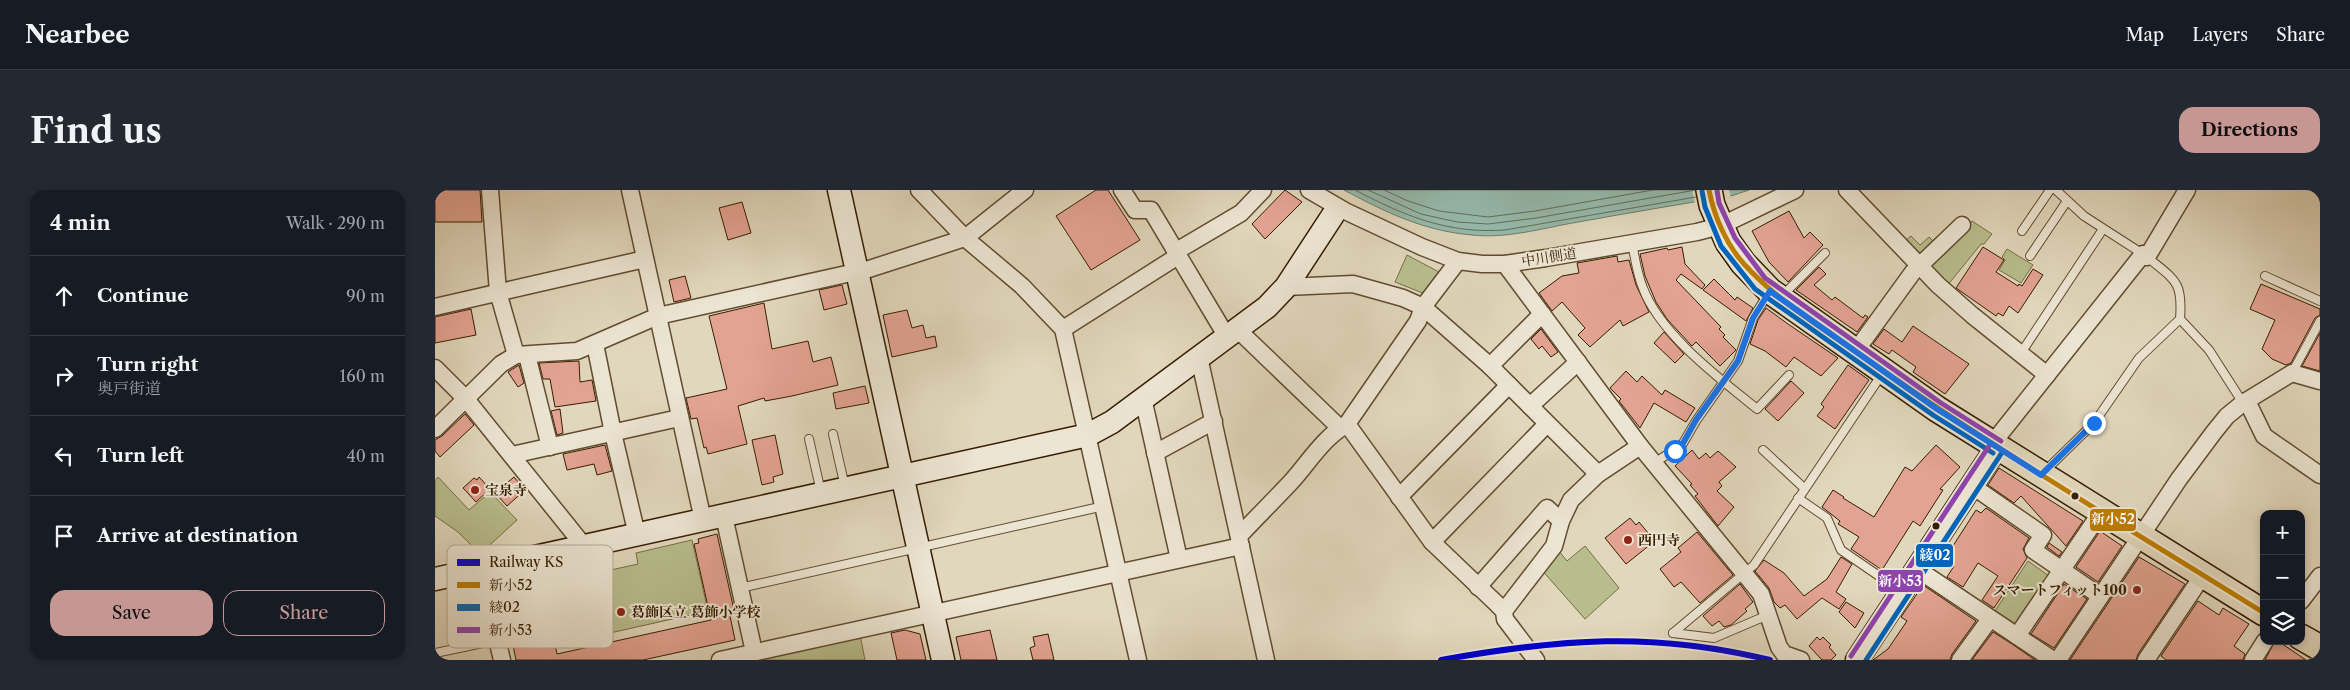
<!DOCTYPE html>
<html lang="en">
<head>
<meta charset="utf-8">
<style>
  :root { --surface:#171b24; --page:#242831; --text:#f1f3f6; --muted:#9ea1a6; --line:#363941; --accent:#c59692 }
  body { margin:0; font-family:"Libre Caslon Text","Noto Serif JP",serif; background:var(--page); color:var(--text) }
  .controls { position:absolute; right:15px; bottom:15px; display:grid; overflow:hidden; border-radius:10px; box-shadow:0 2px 8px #0003 }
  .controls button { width:45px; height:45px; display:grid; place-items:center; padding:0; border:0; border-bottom:1px solid var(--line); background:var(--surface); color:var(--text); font:25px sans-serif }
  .stop { position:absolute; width:15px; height:15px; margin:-11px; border:4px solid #1a73e8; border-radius:50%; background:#fff }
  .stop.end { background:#1a73e8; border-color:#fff; box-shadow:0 1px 5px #0008 }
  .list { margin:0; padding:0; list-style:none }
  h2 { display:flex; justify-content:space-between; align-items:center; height:65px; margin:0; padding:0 20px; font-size:21px }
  h2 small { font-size:16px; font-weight:400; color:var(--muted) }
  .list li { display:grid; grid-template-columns:32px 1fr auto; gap:15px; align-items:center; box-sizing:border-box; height:80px; padding:0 20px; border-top:1px solid var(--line) }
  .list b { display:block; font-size:19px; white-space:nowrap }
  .list p { margin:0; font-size:16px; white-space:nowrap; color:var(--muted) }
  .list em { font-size:16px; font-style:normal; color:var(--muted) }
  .actions { display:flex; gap:10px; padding:15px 20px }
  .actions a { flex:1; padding:11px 0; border:1px solid var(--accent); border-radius:15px; text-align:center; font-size:18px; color:var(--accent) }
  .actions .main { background:var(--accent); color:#111 }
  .icon { flex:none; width:28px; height:28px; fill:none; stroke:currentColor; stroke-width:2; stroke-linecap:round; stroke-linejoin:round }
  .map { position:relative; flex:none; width:1885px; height:470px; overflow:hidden; border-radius:15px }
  header { display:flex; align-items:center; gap:30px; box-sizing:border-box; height:70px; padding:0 25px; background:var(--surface); border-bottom:1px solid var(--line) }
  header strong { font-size:24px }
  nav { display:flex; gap:28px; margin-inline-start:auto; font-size:18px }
  .intro { display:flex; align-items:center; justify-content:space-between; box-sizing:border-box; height:120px; padding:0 30px }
  h1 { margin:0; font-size:35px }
  .button { padding:12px 22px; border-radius:15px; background:var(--accent); color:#111; font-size:18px; font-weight:700 }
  main { display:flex; gap:30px; padding:0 30px }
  aside { flex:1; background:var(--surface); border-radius:15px; box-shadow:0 2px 8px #0003 }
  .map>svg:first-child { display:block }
  .green { fill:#b8bd8d; stroke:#786d46 }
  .water { fill:#95baad; stroke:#6f7b68 }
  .pier { fill:#e1d7bc }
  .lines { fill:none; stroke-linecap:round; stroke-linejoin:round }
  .shore { stroke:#666c56; stroke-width:1 }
  .building { fill:#e3a392; stroke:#371d00 }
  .lane-casing { stroke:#624c2f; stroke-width:10 }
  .street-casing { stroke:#624c2f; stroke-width:19 }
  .secondary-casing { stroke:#371d00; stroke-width:25 }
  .primary-casing { stroke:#371d00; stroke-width:28 }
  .lane { stroke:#ece5d3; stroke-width:8 }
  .street { stroke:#ece5d3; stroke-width:16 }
  .secondary { stroke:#ece5d3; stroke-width:22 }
  .primary { stroke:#e1d7bc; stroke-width:25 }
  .bus-1-casing { stroke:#ece5d3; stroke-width:9 }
  .bus-2-casing { stroke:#ece5d3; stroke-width:9 }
  .bus-3-casing { stroke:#ece5d3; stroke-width:9 }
  .bus-1 { stroke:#bd7d00; stroke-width:5 }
  .bus-2 { stroke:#0065bd; stroke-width:5 }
  .bus-3 { stroke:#8e44ad; stroke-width:5 }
  .rail-1-casing { stroke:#ece5d3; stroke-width:10 }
  .rail-1 { stroke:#0000cd; stroke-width:6 }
  .route { stroke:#1a73e8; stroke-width:6 }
  .poi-dot { fill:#8f2418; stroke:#ece5d3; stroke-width:2 }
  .bus-dot { fill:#371d00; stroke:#ece5d3; stroke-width:2 }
  .labels { text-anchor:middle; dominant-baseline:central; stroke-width:4; stroke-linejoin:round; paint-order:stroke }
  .street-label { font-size:14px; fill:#371d00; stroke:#ece5d3 }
  .poi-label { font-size:14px; font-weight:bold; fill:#371d00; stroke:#ece5d3; text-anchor:start }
  .key { fill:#ece5d3; stroke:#b6a994; stroke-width:1 }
  .key-label { font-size:14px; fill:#371d00 }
  .line-badge { stroke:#ece5d3; stroke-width:2 }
  .badge-label { font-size:14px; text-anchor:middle; font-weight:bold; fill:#fff }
</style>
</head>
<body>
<header>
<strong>Nearbee</strong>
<nav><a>Map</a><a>Layers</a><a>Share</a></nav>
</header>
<div class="intro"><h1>Find us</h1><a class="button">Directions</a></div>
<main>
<aside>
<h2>4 min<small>Walk · 290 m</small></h2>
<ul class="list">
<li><svg class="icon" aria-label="ahead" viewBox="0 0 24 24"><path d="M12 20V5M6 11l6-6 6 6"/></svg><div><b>Continue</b></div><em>90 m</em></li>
<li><svg class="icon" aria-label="right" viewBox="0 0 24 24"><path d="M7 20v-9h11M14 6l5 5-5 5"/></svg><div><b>Turn right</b><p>奥戸街道</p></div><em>160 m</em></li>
<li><svg class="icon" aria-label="left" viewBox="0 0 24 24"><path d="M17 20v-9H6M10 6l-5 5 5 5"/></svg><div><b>Turn left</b></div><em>40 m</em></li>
<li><svg class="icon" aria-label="arrive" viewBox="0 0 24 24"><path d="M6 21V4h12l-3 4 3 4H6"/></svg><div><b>Arrive at destination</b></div></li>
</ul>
<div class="actions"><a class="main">Save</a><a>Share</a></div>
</aside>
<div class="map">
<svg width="1885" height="470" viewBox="0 0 1885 470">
  <rect width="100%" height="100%" fill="#e1d7bc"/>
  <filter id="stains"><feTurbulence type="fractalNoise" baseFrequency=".004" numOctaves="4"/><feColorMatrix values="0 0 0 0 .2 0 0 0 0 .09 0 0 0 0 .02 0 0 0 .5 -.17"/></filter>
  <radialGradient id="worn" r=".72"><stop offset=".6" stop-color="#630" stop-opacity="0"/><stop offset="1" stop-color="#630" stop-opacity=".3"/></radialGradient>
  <!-- green -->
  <g class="green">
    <path d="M1537 31 1557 44 1549 54H1546L1512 96 1494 77V73Z"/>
    <path d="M1476 46 1485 55 1494 47 1499 52 1486 64H1482L1470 51Z"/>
    <path d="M1572 59 1598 75 1586 93 1564 80 1570 70 1567 67Z"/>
    <path d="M972 65 1004 82 990 104 960 92Z"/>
    <path d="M3 287 34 320 55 302 82 330 45 364 23 342 0 326V291Z"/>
    <path d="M257 350 273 421 135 452 121 392 203 374 201 363Z"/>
    <path d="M1150 356 1184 398 1150 429 1105 378 1123 360 1132 371Z"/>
    <path d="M1593 371 1614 386 1580 435 1560 421Z"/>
    <path d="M425 445 430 470H316Z"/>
  </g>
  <!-- water -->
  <path class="water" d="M909 0H1314L1296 6C1245 14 1194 23 1143 32 1108 38 1072 49 1037 45 989 41 950 22 909 0Z"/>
  <!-- pier -->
  <path class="pier" d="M1257 0H1294L1296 8 1260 14Z"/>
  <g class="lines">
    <!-- shore -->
    <g class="shore">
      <path d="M920 0C970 26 1012 44 1070 40L1261 7"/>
      <path d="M933 0 986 24 1022 32 1053 34 1101 28 1261 0"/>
      <path d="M949 0 973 11 1004 21 1053 27 1100 21 1218 0"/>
    </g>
  </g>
  <!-- building -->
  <g class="building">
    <path d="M0 0H45L47 32H0Z"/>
    <path d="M661 0H673L705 50 656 80 621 26Z"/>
    <path d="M850 0 867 12 830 49 817 34Z"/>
    <path d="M307 12 316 43 293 50 284 18Z"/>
    <path d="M1354 21 1369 48 1375 42 1388 55 1353 92 1334 72 1317 41Z"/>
    <path d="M1247 57 1250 74 1270 95 1267 99 1246 84 1241 90 1286 137 1284 139 1290 145 1288 147 1301 160 1285 176 1261 152 1257 156 1232 129 1221 112 1210 86 1205 64 1232 58 1233 60Z"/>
    <path d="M1548 57 1569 70 1561 82 1583 96 1584 94 1587 96 1598 79 1608 85 1583 123 1574 116 1568 126 1563 123 1561 126 1521 98Z"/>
    <path d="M1182 66 1183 72 1194 70 1201 95 1214 122 1188 136 1185 130 1155 157 1143 145 1150 138 1127 112 1117 121 1104 103 1127 86 1144 83 1142 73Z"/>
    <path d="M1384 77 1391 84 1379 95 1397 110 1400 107 1428 128 1430 125 1433 127 1422 142 1361 100Z"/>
    <path d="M250 86 256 108 239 112 234 90Z"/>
    <path d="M1279 89 1300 110 1302 107 1318 118 1311 131 1268 100Z"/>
    <path d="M1826 94 1885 119V125L1880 128 1856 173 1851 175 1837 169 1827 159 1840 130 1815 119Z"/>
    <path d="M407 95 412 114 389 120 384 100Z"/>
    <path d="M329 113 337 159 373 151 378 172 396 167 403 195 357 206 330 211 329 208 303 216 312 254 273 264 271 257 269 258 262 228 256 229 251 208 292 199 274 126Z"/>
    <path d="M1331 118 1353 134 1403 168 1386 186 1359 167 1351 177 1330 161 1315 154 1323 130Z"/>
    <path d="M36 119 41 145 0 153V127Z"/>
    <path d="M472 120 477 138 488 135 491 148 500 146 502 157 457 167 448 125Z"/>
    <path d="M1478 136 1534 174 1510 204 1478 182 1481 177 1457 160 1454 164 1438 154 1449 139 1467 152Z"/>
    <path d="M1106 139 1123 162 1116 167 1107 156 1104 159 1096 149Z"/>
    <path d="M1229 142 1249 164 1240 173 1219 153Z"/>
    <path d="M1885 143V181L1867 176Z"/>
    <path d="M144 171 145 192 157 190 161 211 120 217 115 189H108L104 173Z"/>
    <path d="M84 175 89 193 83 197 73 182Z"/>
    <path d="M1413 175 1434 190 1400 239 1382 226 1389 217 1386 214Z"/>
    <path d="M1191 181 1202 192 1207 186 1227 205 1230 200 1260 218 1251 232 1219 213 1205 238 1184 211 1186 209 1175 198Z"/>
    <path d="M1356 191 1369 203 1343 231 1330 219Z"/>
    <path d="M430 196 434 213 401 219 398 203Z"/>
    <path d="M125 219 128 243 122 245 116 221Z"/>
    <path d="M30 224 39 235 5 267 0 261V250L7 246Z"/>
    <path d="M340 245 348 284 338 287 339 292 327 295 317 250Z"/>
    <path d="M170 255 177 281 162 285 159 274 132 280 128 264Z"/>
    <path d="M1501 255 1525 277 1505 299 1508 300 1485 336 1478 331 1447 380 1416 359 1424 347 1403 334 1405 331 1387 317 1398 300 1409 307 1408 308 1439 327 1470 277 1477 281Z"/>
    <path d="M1257 260 1264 269 1271 263 1275 268 1283 261 1301 277 1284 292 1287 296 1282 301 1299 317 1283 336 1260 306 1263 304 1255 295 1257 294 1240 276Z"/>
    <path d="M1564 278 1648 331 1631 356 1586 306 1579 313 1553 295Z"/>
    <path d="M44 287 55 299 41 312 28 298 39 288 42 290Z"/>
    <path d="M79 287 90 300 72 316 60 303Z"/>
    <path d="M1551 318 1594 348 1588 359 1592 368 1559 418 1547 410 1563 386 1543 373 1528 397 1512 387 1519 376 1509 370 1541 320 1546 323Z"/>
    <path d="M1195 328 1201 335 1204 332 1214 344 1210 347 1216 354 1191 374 1170 348Z"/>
    <path d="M1665 341 1687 356 1663 392 1641 377Z"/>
    <path d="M1262 342 1298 385 1265 413 1246 392 1239 397 1225 379 1246 362 1243 358Z"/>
    <path d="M282 344 299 420 294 421 300 450 208 470H81L66 397 106 388 122 464 276 430 259 354 264 353 263 349Z"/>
    <path d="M1614 353 1627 362 1624 366 1612 357Z"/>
    <path d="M1406 367 1417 374 1401 402 1411 409 1404 419 1387 408 1362 429 1350 415 1345 418 1339 412 1334 398 1320 381 1329 370 1349 383 1369 406 1392 389Z"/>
    <path d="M1704 367 1750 394 1703 464 1701 470H1635Z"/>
    <path d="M1305 394 1318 412 1310 419 1312 421 1296 435 1289 437 1284 431 1277 436 1268 426Z"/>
    <path d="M1629 394 1652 409 1619 458 1596 444Z"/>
    <path d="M1488 395 1541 431 1517 464 1515 470H1438L1453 459 1472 431 1466 427Z"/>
    <path d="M1763 411 1784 425 1788 418 1814 434 1799 456 1810 464 1808 470H1731L1726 466Z"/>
    <path d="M1411 412 1429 423 1420 438 1404 422Z"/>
    <path d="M470 440 485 444 491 470H462L456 443Z"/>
    <path d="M555 440 562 470H526L521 447Z"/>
    <path d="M1558 442 1577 454 1600 470H1537Z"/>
    <path d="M613 444 619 470H598L595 458 600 456 598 447Z"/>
    <path d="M1382 447 1385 450 1388 447 1396 455 1394 457 1401 465 1396 470H1387L1374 456Z"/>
    <path d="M1840 451H1843L1871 470H1830Z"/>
  </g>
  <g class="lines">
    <defs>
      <g id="lane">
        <path d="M1621 0 1649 26 1708 64"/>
        <path d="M1587 41 1615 0"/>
        <path d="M1197 53C1200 68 1202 84 1208 98 1225 144 1284 188 1322 219L1354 185"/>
        <path d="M1595 66 1632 11"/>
        <path d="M1712 67C1740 90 1748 91 1745 129L1774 160 1808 213"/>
        <path d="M1830 86 1885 111"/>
        <path d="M1348 105 1390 63"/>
        <path d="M1586 163 1668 39"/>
        <path d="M1857 183 1885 131"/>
        <path d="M398 244 410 297"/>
        <path d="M374 249 386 302"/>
        <path d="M1328 260 1369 298"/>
        <path d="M1219 273 1247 255 1261 231 1303 171 1318 128 1333 104"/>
        <path d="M1610 281 1659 233 1704 168 1745 129"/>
        <path d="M1363 308 1392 328 1406 360 1466 401"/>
        <path d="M305 398 669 316"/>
        <path d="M1238 443 1319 375 1447 184"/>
        <path d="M1238 443 1279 448 1333 425"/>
        <path d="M0 463 62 450"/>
      </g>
      <g id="street">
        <path d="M55 0 63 102 81 165"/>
        <path d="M195 0 268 330"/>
        <path d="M484 0 530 48 587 96 628 139 703 470"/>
        <path d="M687 0 700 20H716L792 147"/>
        <path d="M874 0 910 21 987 57 1023 71 1047 74H1070L1111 68 1262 42 1285 36 1360 0"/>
        <path d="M1412 0 1503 95 1537 125 1612 185"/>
        <path d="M740 62 806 23 828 0"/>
        <path d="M1070 74 1205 256 1326 404 1344 457 1349 464 1366 470"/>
        <path d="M851 97 918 94 968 108 988 117 1055 176 1163 284"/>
        <path d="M0 117 210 69"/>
        <path d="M628 139 743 66"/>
        <path d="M802 139 905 238"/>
        <path d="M160 154 178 243 202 345"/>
        <path d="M1420 162 1478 82 1527 35"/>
        <path d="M92 165 115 257"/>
        <path d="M764 167 831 470"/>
        <path d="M1055 176 1107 124"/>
        <path d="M0 178 31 209 149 356"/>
        <path d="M708 208 744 369"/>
        <path d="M1812 211 1829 246 1885 285"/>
        <path d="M1095 216 1143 172"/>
        <path d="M912 234 997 352 1062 414 1069 421 1070 429 1101 470"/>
        <path d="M0 239 66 174 81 165 142 161 223 126 434 79 530 48 590 0"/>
        <path d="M1557 254 1708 64 1712 67 1752 0"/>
        <path d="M720 263 779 231"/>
        <path d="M77 265 244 228"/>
        <path d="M1536 295 1608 345 1598 360 1665 406"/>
        <path d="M964 307 1074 195"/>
        <path d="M289 326 319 462"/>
        <path d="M805 345C822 327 839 310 856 292 874 272 888 248 912 234L983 131 988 117 1023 71"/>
        <path d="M997 352 1112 234"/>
        <path d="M45 379 67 470"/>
        <path d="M1482 379 1618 470"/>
        <path d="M1043 397 1112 318 1126 331"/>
        <path d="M1866 411 1885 386"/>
        <path d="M1069 421 1119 356 1126 331 1136 310 1163 284 1205 256"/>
        <path d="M1582 446 1666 322"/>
        <path d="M285 470 806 356"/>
        <path d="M1525 470 1555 429"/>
        <path d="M1623 470 1744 289 1779 242 1792 226 1808 213 1857 183 1885 191"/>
        <path d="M1711 470 1768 385"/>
        <path d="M1818 470 1830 451"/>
      </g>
      <g id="secondary">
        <path d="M404 0 508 470"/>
        <path d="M0 389 653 245 677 232 832 117 851 97 900 22"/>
        <path d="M1422 470 1562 257"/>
      </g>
      <g id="primary">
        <path d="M1274 0 1277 15 1293 52 1308 73 1335 101 1502 219 1829 423"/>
        <path d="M1866 447 1885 458"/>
      </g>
    </defs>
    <!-- lane casing -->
    <use href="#lane" class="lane-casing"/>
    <!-- street casing -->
    <use href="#street" class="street-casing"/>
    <!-- secondary casing -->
    <use href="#secondary" class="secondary-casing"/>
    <!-- primary casing -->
    <use href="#primary" class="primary-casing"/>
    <!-- lane -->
    <use href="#lane" class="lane"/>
    <!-- street -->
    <use href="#street" class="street"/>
    <!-- secondary -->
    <use href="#secondary" class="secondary"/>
    <!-- primary -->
    <use href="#primary" class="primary"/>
    <defs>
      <path id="bus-1" d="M1274 0C1279 26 1291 54 1309 74 1345 114 1394 142 1437 173 1564 262 1698 341 1829 423"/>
      <g id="bus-2">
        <path d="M1267 1 1270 17 1286 56 1320 99 1498 225 1558 263"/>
        <path d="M1431 470 1568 261"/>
      </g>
      <g id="bus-3">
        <path d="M1282 0 1284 13 1300 48 1330 88 1506 213 1566 251"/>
        <path d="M1416 466 1556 253"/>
      </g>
    </defs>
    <!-- bus-1 casing -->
    <use href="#bus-1" class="bus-1-casing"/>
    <!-- bus-2 casing -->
    <use href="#bus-2" class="bus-2-casing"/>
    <!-- bus-3 casing -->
    <use href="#bus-3" class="bus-3-casing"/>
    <!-- bus-1 -->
    <use href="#bus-1" class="bus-1"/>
    <!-- bus-2 -->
    <use href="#bus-2" class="bus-2"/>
    <!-- bus-3 -->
    <use href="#bus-3" class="bus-3"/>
    <defs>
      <path id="rail-1" d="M1006 470C1123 449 1218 441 1335 470"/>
    </defs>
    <!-- rail-1 casing -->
    <use href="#rail-1" class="rail-1-casing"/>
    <!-- rail-1 -->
    <use href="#rail-1" class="rail-1"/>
  </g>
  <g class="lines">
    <!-- route -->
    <path class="route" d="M1240 261 1247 255 1261 230 1303 171 1318 128 1335 101 1502 219 1606 285 1659 233"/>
  </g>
  <!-- markers -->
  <g class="poi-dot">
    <circle cx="40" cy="300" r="5"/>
    <circle cx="1193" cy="350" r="5"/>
    <circle cx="1702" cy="400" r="5"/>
    <circle cx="186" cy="422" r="5"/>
  </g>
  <g class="bus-dot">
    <circle cx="1640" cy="306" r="4.5"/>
    <circle cx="1501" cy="336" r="4.5"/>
  </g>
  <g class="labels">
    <!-- street labels -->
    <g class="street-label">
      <text transform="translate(1114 67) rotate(-9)">中川側道</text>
    </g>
    <!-- poi labels -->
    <g class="poi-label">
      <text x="50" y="300">宝泉寺</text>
      <text x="1203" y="350">西円寺</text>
      <text x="1692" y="400" text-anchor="end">スマートフィット100</text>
      <text x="196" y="422">葛飾区立 葛飾小学校</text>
    </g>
  </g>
  <!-- legend -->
  <rect x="12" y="355" width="166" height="103" rx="8" class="key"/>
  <rect x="22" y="369" width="23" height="7" fill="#0000cd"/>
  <rect x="22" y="392" width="23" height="6" fill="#bd7d00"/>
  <rect x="22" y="414" width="23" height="7" fill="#0065bd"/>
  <rect x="22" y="437" width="23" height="6" fill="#8e44ad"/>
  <g class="key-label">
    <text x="54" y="377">Railway KS</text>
    <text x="54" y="400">新小52</text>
    <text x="54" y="422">綾02</text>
    <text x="54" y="445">新小53</text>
  </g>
  <g class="line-badge">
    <rect x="1654" y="318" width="48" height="24" rx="5" fill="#bd7d00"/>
    <rect x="1480" y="353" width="39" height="25" rx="5" fill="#0065bd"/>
    <rect x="1442" y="379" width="47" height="24" rx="5" fill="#8e44ad"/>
  </g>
  <g class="badge-label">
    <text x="1678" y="334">新小52</text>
    <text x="1500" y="370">綾02</text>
    <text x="1465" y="396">新小53</text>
  </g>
  <rect width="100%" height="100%" filter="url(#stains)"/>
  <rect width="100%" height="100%" fill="url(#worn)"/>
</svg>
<div class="controls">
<button>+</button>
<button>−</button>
<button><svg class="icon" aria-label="layers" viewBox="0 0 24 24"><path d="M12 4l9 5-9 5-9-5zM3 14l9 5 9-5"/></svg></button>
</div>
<div class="stop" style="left:1240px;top:261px"></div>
<div class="stop end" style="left:1659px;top:233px"></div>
</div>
</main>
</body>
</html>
